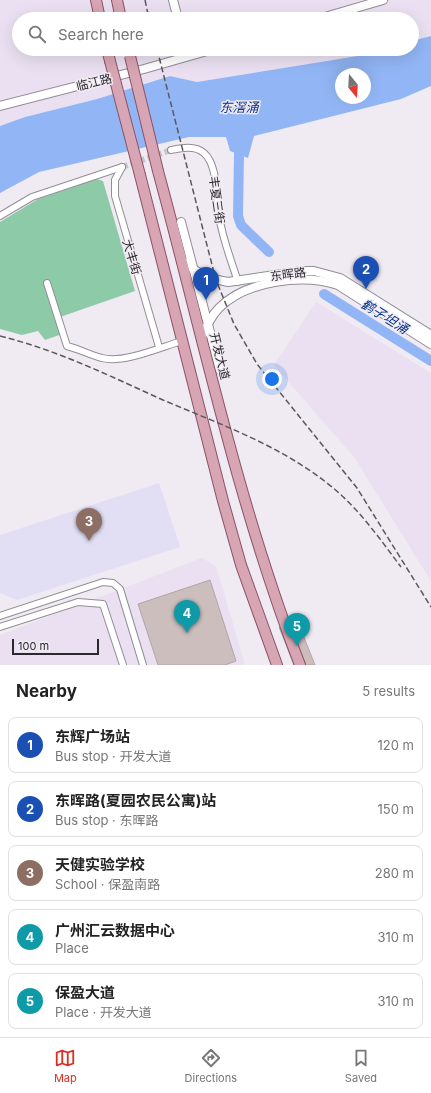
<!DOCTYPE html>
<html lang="en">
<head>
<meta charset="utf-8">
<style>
  :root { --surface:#fff; --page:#f2f2f2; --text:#222; --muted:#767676; --line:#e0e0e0; --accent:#d93025 }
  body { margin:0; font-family:Inter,"Noto Sans SC",sans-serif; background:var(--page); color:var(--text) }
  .compass { position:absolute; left:335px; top:68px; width:36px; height:36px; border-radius:50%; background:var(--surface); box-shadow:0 4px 16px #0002; rotate:162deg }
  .scale { position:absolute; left:12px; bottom:10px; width:87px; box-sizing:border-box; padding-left:4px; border:2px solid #2b292d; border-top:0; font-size:11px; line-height:14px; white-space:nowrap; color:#2b292d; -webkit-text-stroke:3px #f0eaf3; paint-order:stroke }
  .you { position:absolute; left:272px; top:379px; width:14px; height:14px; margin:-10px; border:3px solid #fff; border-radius:50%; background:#1a73e8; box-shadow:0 0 0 6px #1a73e833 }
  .badge { display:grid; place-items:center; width:26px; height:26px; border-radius:50%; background:var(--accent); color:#fff; font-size:13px; font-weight:700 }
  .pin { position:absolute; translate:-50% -33px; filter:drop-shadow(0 1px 2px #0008) }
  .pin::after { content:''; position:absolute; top:21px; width:14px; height:12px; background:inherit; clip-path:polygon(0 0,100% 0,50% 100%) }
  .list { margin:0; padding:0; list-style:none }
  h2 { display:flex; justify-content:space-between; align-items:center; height:52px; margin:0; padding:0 16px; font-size:17px }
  h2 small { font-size:13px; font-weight:400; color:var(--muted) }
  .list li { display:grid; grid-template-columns:26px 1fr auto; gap:12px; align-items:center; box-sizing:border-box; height:56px; margin:0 8px 8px; padding:0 8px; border:1px solid var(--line); border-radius:8px }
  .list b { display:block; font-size:15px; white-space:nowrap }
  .list p { margin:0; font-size:13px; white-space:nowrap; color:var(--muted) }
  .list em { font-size:13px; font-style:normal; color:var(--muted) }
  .icon { flex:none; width:22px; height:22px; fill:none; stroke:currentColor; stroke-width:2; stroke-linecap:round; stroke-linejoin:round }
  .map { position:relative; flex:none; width:431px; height:665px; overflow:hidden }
  .search { position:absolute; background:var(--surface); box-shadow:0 4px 16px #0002; left:12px; right:12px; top:12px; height:44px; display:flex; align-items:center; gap:10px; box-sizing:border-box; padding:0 14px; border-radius:22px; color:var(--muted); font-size:15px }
  .sheet { height:372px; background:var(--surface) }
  nav { display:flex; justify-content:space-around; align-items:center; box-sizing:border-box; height:56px; border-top:1px solid var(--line); background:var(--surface); font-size:11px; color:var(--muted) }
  nav a { display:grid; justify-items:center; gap:2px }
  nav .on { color:var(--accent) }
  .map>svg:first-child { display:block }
  .built { fill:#eae0f1 }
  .education { fill:#e2dff5 }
  .green { fill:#8dcba8 }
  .water { fill:#92b6f5; fill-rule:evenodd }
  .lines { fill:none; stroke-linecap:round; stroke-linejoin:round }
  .river { stroke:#92b6f5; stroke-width:10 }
  .building { fill:#cbbebd; stroke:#b2a6a5 }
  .minor-tunnel { stroke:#c9c3cb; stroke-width:6; stroke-dasharray:6 3; stroke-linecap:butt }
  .minor-casing { stroke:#938d96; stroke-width:8 }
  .tertiary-casing { stroke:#938d96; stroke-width:10 }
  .primary-casing { stroke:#895364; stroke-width:12 }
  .minor { stroke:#fff; stroke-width:6 }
  .tertiary { stroke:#fff; stroke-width:8 }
  .primary { stroke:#d7a5b3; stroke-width:10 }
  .rail { stroke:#5b585d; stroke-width:1.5; stroke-dasharray:6 3; stroke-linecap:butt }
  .primary-bridge-casing { stroke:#895364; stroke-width:12; stroke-linecap:butt }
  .primary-bridge { stroke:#d7a5b3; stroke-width:10 }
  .labels { text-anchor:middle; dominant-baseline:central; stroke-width:3; stroke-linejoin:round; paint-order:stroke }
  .street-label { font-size:12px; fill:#2b292d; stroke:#f0eaf3 }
  .water-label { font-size:13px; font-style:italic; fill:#02338a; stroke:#f0eaf3 }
</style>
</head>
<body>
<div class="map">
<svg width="431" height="665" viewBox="0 0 431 665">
  <rect width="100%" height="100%" fill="#f0eaf3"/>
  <!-- built -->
  <g class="built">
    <path d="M0 0H431V36L412 41V19H19V49H386L370 54 197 82 169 76 97 99 25 117 0 126Z"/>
    <path d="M316 302 431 373V581L354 457 274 365Z"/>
    <path d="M202 558 216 566 245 665H0V635Z"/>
  </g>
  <!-- education -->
  <path class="education" d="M159 483 180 547 17 600 0 593V535Z"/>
  <!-- green -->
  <path class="green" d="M97 179 103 181 135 291 60 317 65 333 45 340 38 331 22 335 0 329V222L38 199Z"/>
  <!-- water -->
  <path class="water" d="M431 36V86L401 99 254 136 248 158 230 151 226 137H189L39 172 0 193V126L25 117 97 99 170 76 197 82 370 54 386 49H412V41ZM341 74H365V98H341Z"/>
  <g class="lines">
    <!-- river -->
    <g class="river">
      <path d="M239 154 238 216 241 225 246 230 269 252"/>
      <path d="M324 294 431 361"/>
    </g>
  </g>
  <!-- building -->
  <g class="building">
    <path d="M210 580 236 661 225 665H158L138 604Z"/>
    <path d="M297 620 315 665H294L279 627Z"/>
  </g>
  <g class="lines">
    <!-- minor-tunnel -->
    <path class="minor-tunnel" d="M122 167 171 150"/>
    <defs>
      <g id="minor">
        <path d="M171 150C181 148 195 145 204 153 220 167 215 206 221 226 225 245 232 263 238 282"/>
        <path d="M122 167 115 180V196L159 347"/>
        <path d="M0 216 32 197 122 167"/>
        <path d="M47 283 67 346C79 349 90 355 102 358 123 364 161 347 182 341"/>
        <path d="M0 616 103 582 113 583 120 589 143 665"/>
        <path d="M0 627 78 602 103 604 123 665"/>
      </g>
      <g id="tertiary">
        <path d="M173 0 178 19"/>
        <path d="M318 19 383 0"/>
        <path d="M0 106 144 69 214 49"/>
        <path d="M181 222 220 370"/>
        <path d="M182 260C194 272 211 279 228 282L302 271H314L340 278 431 335"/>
        <path d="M202 337C206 327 211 316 219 308 246 281 303 273 338 285L431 344"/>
      </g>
      <g id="primary">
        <path d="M96 0 100 19"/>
        <path d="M117 0 121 19"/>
        <path d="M107 49 110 61"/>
        <path d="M158 171C203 336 238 505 300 665"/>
        <path d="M140 175 223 501 241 565 277 665"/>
      </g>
    </defs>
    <!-- minor casing -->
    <use href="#minor" class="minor-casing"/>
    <!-- tertiary casing -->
    <use href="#tertiary" class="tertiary-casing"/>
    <!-- primary casing -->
    <use href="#primary" class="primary-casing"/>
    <!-- minor -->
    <use href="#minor" class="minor"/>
    <!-- tertiary -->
    <use href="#tertiary" class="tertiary"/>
    <!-- primary -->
    <use href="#primary" class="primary"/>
    <!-- rail -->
    <g class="rail">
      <path d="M145 0 149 19"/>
      <path d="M157 49 210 257 216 280 234 324 257 364 357 488 431 607"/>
      <path d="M0 336C57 350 110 376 163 400 222 425 282 446 332 487 359 509 380 539 401 567"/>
    </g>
    <defs>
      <g id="primary-bridge">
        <path d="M130 56 158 171"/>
        <path d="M110 61 140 175"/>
      </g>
    </defs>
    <!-- primary-bridge casing -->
    <use href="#primary-bridge" class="primary-bridge-casing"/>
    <!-- primary-bridge -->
    <use href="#primary-bridge" class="primary-bridge"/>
  </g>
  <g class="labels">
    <!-- street labels -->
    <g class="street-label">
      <text transform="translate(94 82) rotate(-14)">临江路</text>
      <text transform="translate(217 200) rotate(82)">丰夏三街</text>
      <text transform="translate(132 257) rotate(73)">大丰街</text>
      <text transform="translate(288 274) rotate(-7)">东晖路</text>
      <text transform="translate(220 356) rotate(76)">开发大道</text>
    </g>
    <!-- water labels -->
    <g class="water-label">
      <text x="239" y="107">东滘涌</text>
      <text transform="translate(385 316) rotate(32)">鹤子坦涌</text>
    </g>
  </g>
</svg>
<svg class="compass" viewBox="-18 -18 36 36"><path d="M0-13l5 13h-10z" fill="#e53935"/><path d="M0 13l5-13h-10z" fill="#767676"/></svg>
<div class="scale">100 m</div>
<div class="you"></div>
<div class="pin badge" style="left:206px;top:300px;background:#1a4fb4">1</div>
<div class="pin badge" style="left:366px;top:289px;background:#1a4fb4">2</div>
<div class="pin badge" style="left:89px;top:541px;background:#8d6e63">3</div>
<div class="pin badge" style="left:187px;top:633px;background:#0f9aa8">4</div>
<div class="pin badge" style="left:297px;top:646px;background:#0f9aa8">5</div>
<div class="search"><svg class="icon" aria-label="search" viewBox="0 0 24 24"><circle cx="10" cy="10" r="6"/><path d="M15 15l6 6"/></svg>Search here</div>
</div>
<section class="sheet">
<h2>Nearby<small>5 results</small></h2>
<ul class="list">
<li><span class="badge" style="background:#1a4fb4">1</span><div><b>东辉广场站</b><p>Bus stop · 开发大道</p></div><em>120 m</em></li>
<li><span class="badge" style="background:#1a4fb4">2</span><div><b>东晖路(夏园农民公寓)站</b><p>Bus stop · 东晖路</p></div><em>150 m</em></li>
<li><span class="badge" style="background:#8d6e63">3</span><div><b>天健实验学校</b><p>School · 保盈南路</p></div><em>280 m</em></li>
<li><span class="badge" style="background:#0f9aa8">4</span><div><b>广州汇云数据中心</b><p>Place</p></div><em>310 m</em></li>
<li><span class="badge" style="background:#0f9aa8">5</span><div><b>保盈大道</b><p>Place · 开发大道</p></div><em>310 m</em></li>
</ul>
</section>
<nav>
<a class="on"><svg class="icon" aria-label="map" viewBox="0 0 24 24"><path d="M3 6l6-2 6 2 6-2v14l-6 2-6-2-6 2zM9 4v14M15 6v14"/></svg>Map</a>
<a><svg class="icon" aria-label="directions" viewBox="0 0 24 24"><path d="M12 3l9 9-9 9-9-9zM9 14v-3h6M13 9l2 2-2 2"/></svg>Directions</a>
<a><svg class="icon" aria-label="saved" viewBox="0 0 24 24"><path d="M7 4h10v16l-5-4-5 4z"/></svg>Saved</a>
</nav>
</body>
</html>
